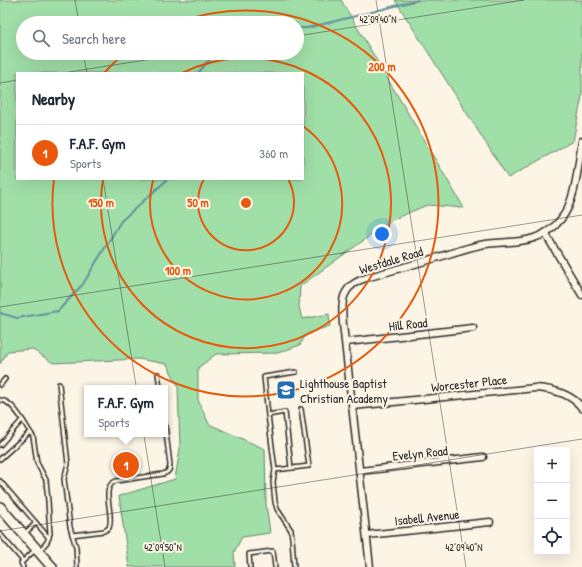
<!DOCTYPE html>
<html lang="en">
<head>
<meta charset="utf-8">
<style>
  :root { --surface:#fff; --page:#f2f2f3; --text:#1f2937; --muted:#747a83; --line:#e0e1e3; --accent:#ea580c }
  body { margin:0; font-family:"Patrick Hand",sans-serif; background:var(--page); color:var(--text) }
  .controls { position:absolute; right:12px; bottom:12px; display:grid; overflow:hidden; border-radius:0px; box-shadow:0 4px 16px #0002 }
  .controls button { width:36px; height:36px; display:grid; place-items:center; padding:0; border:0; border-bottom:1px solid var(--line); background:var(--surface); color:var(--text); font:20px sans-serif }
  .you { position:absolute; left:382px; top:234px; width:14px; height:14px; margin:-10px; border:3px solid #fff; border-radius:50%; background:#1a73e8; box-shadow:0 0 0 6px #1a73e833 }
  .badge { display:grid; place-items:center; width:26px; height:26px; border-radius:50%; background:var(--accent); color:#fff; font-size:13px; font-weight:700 }
  .pin { position:absolute; translate:-50% -50%; border:2px solid #fff; box-shadow:0 1px 4px #0006 }
  .popup { position:absolute; left:84px; top:385px; width:84px; height:52px; box-sizing:border-box; display:grid; place-content:center; border-radius:0px; background:var(--surface); filter:drop-shadow(0 1px 3px #0005); font-size:13px; white-space:nowrap; color:var(--muted) }
  .popup b { font-size:15px; color:var(--text) }
  .popup::after { content:''; position:absolute; left:50%; top:100%; margin-left:-8px; border:8px solid transparent; border-top-color:var(--surface) }
  .list { margin:0; padding:0; list-style:none }
  h2 { display:flex; justify-content:space-between; align-items:center; height:52px; margin:0; padding:0 16px; font-size:17px }
  h2 small { font-size:13px; font-weight:400; color:var(--muted) }
  .list li { display:grid; grid-template-columns:26px 1fr auto; gap:12px; align-items:center; box-sizing:border-box; height:56px; padding:0 16px; border-top:1px solid var(--line) }
  .list b { display:block; font-size:15px; white-space:nowrap }
  .list p { margin:0; font-size:13px; white-space:nowrap; color:var(--muted) }
  .list em { font-size:13px; font-style:normal; color:var(--muted) }
  .icon { flex:none; width:22px; height:22px; fill:none; stroke:currentColor; stroke-width:2; stroke-linecap:round; stroke-linejoin:round }
  .map { position:relative; flex:none; width:582px; height:567px; overflow:hidden }
  .search { position:absolute; background:var(--surface); box-shadow:0 4px 16px #0002; left:16px; top:16px; width:288px; height:44px; display:flex; align-items:center; gap:10px; box-sizing:border-box; padding:0 14px; border-radius:22px; color:var(--muted); font-size:15px }
  .panel { position:absolute; background:var(--surface); box-shadow:0 4px 16px #0002; left:16px; top:72px; width:288px; height:108px; border-radius:0px }
  .map>svg:first-child { display:block }
  .green { fill:#a0dfa8; stroke:#66856a; fill-rule:evenodd }
  .lines { fill:none; stroke-linecap:round; stroke-linejoin:round }
  .stream { stroke:#64909e; stroke-width:2 }
  .service-casing { stroke:#2b2b2b; stroke-width:6 }
  .minor-casing { stroke:#2b2b2b; stroke-width:9 }
  .secondary-casing { stroke:#2b2b2b; stroke-width:12 }
  .service { stroke:#fcf5e5; stroke-width:3 }
  .minor { stroke:#fcf5e5; stroke-width:6 }
  .secondary { stroke:#fcf5e5; stroke-width:9 }
  .ticks { fill:none; stroke:#2b2b2b; stroke-width:1; stroke-opacity:0.45 }
  .ring { fill:none; stroke:#e8590c; stroke-width:2 }
  .labels { text-anchor:middle; dominant-baseline:central; stroke-width:4; stroke-linejoin:round; paint-order:stroke }
  .street-label { font-size:13px; fill:#2b2b2b; stroke:#fcf5e5 }
  .poi-label { font-size:13px; fill:#2b2b2b; stroke:#fcf5e5; text-anchor:start }
  .ticks-label { font-size:10px; text-anchor:middle; fill:#2b2b2b; stroke:#fcf5e5; stroke-width:4; stroke-linejoin:round; paint-order:stroke }
  .centre { fill:#e8590c; stroke:#fcf5e5; stroke-width:2 }
  .ring-label { font-size:12px; text-anchor:middle; font-weight:bold; fill:#e8590c; stroke:#fcf5e5; stroke-width:4; stroke-linejoin:round; paint-order:stroke }
</style>
</head>
<body>
<div class="map">
<svg width="582" height="567" viewBox="0 0 582 567">
  <rect width="100%" height="100%" fill="#fcf5e5"/>
  <filter id="ink" filterUnits="userSpaceOnUse"><feTurbulence type="fractalNoise" baseFrequency=".025" numOctaves="2"/><feDisplacementMap in="SourceGraphic" scale="8" xChannelSelector="R" yChannelSelector="G"/><feConvolveMatrix kernelMatrix="1 2 1 2 8 2 1 2 1" color-interpolation-filters="sRGB"/></filter>
  <g filter="url(#ink)">
    <!-- green -->
    <g class="green">
      <path d="M0 0H341L464 208 427 205 392 220 300 286 299 307 302 319 329 314 330 326 306 334 300 345 278 353 216 354 198 368V400L209 424 265 449 266 504 270 533 242 537 234 552 235 567H129L119 496 175 479 180 449 178 386 167 364 139 359 53 363 32 349 8 351 0 364ZM23 23H297V53H23ZM17 73H303V179H17Z"/>
      <path d="M395 0H582V96L573 141 508 178Z"/>
    </g>
    <g class="lines">
      <!-- stream -->
      <g class="stream">
        <path d="M297 28H307L368 13 418 0"/>
        <path d="M198 73 215 53"/>
        <path d="M0 313 17 318 58 311 83 284 121 221 168 179"/>
      </g>
      <defs>
        <g id="service">
          <path d="M158 374 160 388"/>
          <path d="M59 384 68 464 64 479 70 527 76 547 77 567"/>
          <path d="M0 385 5 379"/>
          <path d="M0 400C12 400 24 422 30 432"/>
          <path d="M268 415 285 412 291 468"/>
          <path d="M0 445 22 420"/>
          <path d="M0 459 30 432 33 436 37 463 46 480 48 501 50 534 47 542 40 550"/>
          <path d="M275 470 309 466 301 409"/>
          <path d="M0 481 49 538"/>
          <path d="M0 534 23 561"/>
          <path d="M24 534 36 523"/>
          <path d="M72 535 104 531 109 528C115 514 99 487 116 481L163 474C168 473 170 470 170 465L165 424"/>
          <path d="M23 567 21 563 35 550"/>
          <path d="M250 567 249 554 273 551 275 567"/>
          <path d="M294 567 292 538 291 530 277 509 275 502 273 482 275 470 268 415 264 377 296 372"/>
        </g>
        <g id="minor">
          <path d="M545 233 582 295"/>
          <path d="M346 342 473 328"/>
          <path d="M353 406 535 388C552 389 571 393 582 408"/>
          <path d="M360 471 483 457"/>
          <path d="M367 535 490 522"/>
          <path d="M370 567 343 324C341 301 341 286 366 278 390 271 414 264 439 257 452 253 466 248 480 245 497 241 516 244 534 238 544 235 554 228 561 219 576 201 578 165 582 141"/>
        </g>
        <path id="secondary" d="M0 507 52 567"/>
      </defs>
      <!-- service casing -->
      <use href="#service" class="service-casing"/>
      <!-- minor casing -->
      <use href="#minor" class="minor-casing"/>
      <!-- secondary casing -->
      <use href="#secondary" class="secondary-casing"/>
      <!-- service -->
      <use href="#service" class="service"/>
      <!-- minor -->
      <use href="#minor" class="minor"/>
      <!-- secondary -->
      <use href="#secondary" class="secondary"/>
    </g>
  </g>
  <!-- ticks -->
  <path class="ticks" d="M75 0 79 23M376 0 466 567M297 36 524 0M83 53 87 73M63 73 190 53M0 83 17 80M103 179 165 567M0 307 582 215M0 531 582 439"/>
  <!-- distance rings -->
  <g class="ring">
    <path d="M288 179A48 48 0 1 1 204 179"/>
    <path d="M303 126A96 96 0 1 1 153 180"/>
    <path d="M182 73A145 145 0 1 1 103 179"/>
    <path d="M104 73A193 193 0 0 1 125 53M177 23A193 193 0 1 1 54 179"/>
  </g>
  <!-- icons -->
  <defs>
    <symbol id="school-square" viewBox="-11 -11 22 22"><rect x="-9" y="-9" width="18" height="18" rx="4" fill="#1f6fb2" stroke="#fcf5e5"/><path d="M0-5L7-2L0 1L-7-2ZM-4 1L0 2.5L4 1V4Q0 6-4 4Z" fill="#fff"/></symbol>
  </defs>
  <g fill-rule="evenodd">
    <use href="#school-square" x="275" y="379" width="22" height="22"/>
  </g>
  <g class="labels">
    <!-- street labels -->
    <g class="street-label">
      <text transform="translate(391 260) rotate(-17)">Westdale Road</text>
      <text transform="translate(408 324) rotate(-6)">Hill Road</text>
      <text transform="translate(469 383) rotate(-6)">Worcester Place</text>
      <text transform="translate(420 453) rotate(-6)">Evelyn Road</text>
      <text transform="translate(427 517) rotate(-6)">Isabell Avenue</text>
    </g>
    <!-- poi labels -->
    <g class="poi-label">
      <text x="300" y="383">Lighthouse Baptist<tspan x="300" dy="15">Christian Academy</tspan></text>
    </g>
  </g>
  <g class="ticks-label">
    <text x="378" y="23">42°09'40"N</text>
    <text x="163" y="551">42°09'50"N</text>
    <text x="464" y="551">42°09'40"N</text>
  </g>
  <circle cx="246" cy="203" r="6" class="centre"/>
  <g class="ring-label">
    <text x="382" y="71">200 m</text>
    <text x="198" y="207">50 m</text>
    <text x="101" y="207">150 m</text>
    <text x="178" y="275">100 m</text>
  </g>
</svg>
<div class="controls">
<button>+</button>
<button>−</button>
<button><svg class="icon" aria-label="locate" viewBox="0 0 24 24"><circle cx="12" cy="12" r="6"/><path d="M12 2v4M12 18v4M2 12h4M18 12h4"/></svg></button>
</div>
<div class="you"></div>
<div class="pin badge" style="left:126px;top:465px">1</div>
<div class="popup"><b>F.A.F. Gym</b>Sports</div>
<div class="search"><svg class="icon" aria-label="search" viewBox="0 0 24 24"><circle cx="10" cy="10" r="6"/><path d="M15 15l6 6"/></svg>Search here</div>
<section class="panel">
<h2>Nearby<small></small></h2>
<ul class="list">
<li><span class="badge">1</span><div><b>F.A.F. Gym</b><p>Sports</p></div><em>360 m</em></li>
</ul>
</section>
</div>
</body>
</html>
